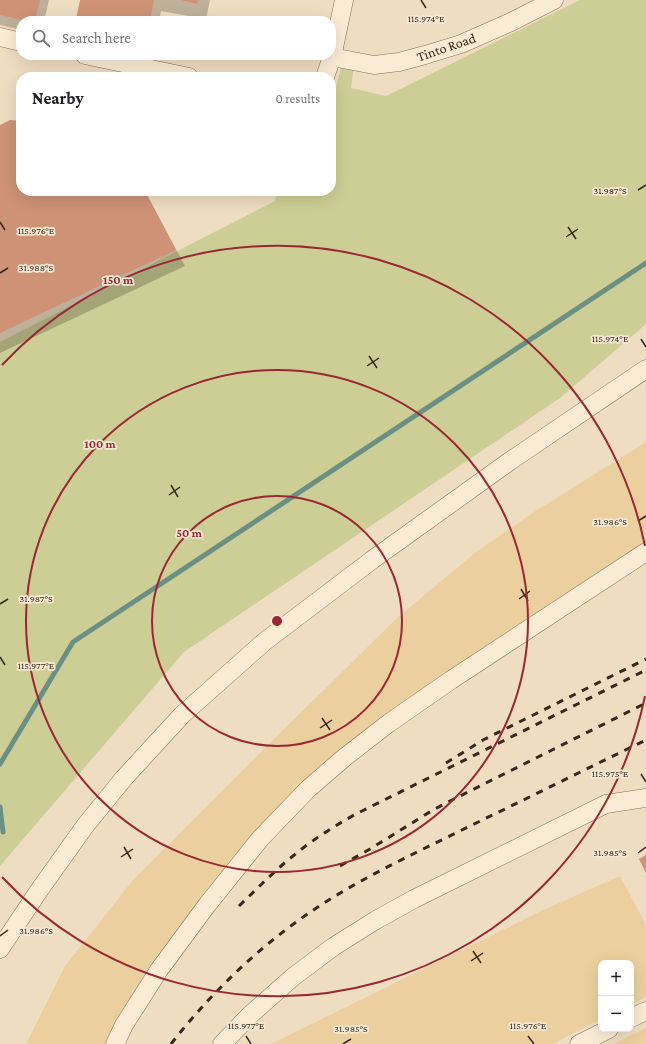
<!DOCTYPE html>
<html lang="en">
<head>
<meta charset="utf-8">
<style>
  :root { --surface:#fff; --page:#f6f6f6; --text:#202124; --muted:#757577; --line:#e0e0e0 }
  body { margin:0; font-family:"Crimson Pro",serif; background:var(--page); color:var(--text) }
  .controls { position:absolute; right:12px; bottom:12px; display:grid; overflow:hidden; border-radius:8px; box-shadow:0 4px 16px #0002 }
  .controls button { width:36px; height:36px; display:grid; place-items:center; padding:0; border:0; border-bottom:1px solid var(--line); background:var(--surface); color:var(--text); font:20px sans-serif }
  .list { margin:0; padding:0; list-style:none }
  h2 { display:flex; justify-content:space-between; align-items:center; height:52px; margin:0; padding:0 16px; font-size:17px }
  h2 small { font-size:13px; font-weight:400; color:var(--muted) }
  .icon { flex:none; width:22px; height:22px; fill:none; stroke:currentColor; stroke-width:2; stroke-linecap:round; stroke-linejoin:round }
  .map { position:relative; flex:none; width:646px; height:1044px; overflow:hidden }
  .search { position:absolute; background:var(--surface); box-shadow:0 4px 16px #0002; left:16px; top:16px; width:320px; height:44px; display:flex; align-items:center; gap:10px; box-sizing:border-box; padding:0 14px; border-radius:16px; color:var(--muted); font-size:15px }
  .panel { position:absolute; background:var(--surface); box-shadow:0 4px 16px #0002; left:16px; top:72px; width:320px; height:124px; border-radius:16px }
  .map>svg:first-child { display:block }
  .green { fill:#cdce95 }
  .sand { fill:#eccf9e }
  .shadow { fill:#0003 }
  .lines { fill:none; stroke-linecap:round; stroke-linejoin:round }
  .stream { stroke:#6b9083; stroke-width:5 }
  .building { fill:#ce9276 }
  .minor-casing { stroke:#896d58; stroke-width:19 }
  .minor { stroke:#faebd5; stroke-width:18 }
  .rail { stroke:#39281d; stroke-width:3; stroke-dasharray:7 7; stroke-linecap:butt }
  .ticks { fill:none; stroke:#39281d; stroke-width:1.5 }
  .ring { fill:none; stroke:#9a2734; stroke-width:2 }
  .labels { text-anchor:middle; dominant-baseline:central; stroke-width:3.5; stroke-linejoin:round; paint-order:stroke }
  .street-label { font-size:14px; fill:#39281d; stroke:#f6e8d2 }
  .ticks-label { font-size:10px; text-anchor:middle; fill:#39281d; stroke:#f6e8d2; stroke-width:3.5; stroke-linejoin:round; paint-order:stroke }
  .centre { fill:#9a2734; stroke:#f6e8d2; stroke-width:2 }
  .ring-label { font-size:12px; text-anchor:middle; font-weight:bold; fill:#9a2734; stroke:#f6e8d2; stroke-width:3.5; stroke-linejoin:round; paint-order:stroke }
</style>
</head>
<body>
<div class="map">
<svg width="646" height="1044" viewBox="0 0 646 1044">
  <rect width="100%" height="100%" fill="#efddc2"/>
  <!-- green -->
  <path class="green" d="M580 0H646V324L560 398 184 652 0 866V342L275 201 278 191H331V98L336 87 341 68 343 67 354 66 351 88 386 96Z"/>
  <!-- sand -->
  <g class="sand">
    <path d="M646 442V543L317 773 108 1044H26L65 966 133 880 280 733 397 618 476 552 534 512Z"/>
    <path d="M620 876 646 925V997L631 1004V963H601V1019L552 1044H271L541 911Z"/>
    <path d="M646 1028V1044H613Z"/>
  </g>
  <!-- shadow -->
  <g class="shadow">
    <path d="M0 0H49L44 21H21V30L0 25Z"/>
    <path d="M81 0H210L206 19 161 11 159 21H78L77 19Z"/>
    <path d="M21 122V191H145L185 266 0 353V126Z"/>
  </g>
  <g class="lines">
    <!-- stream -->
    <g class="stream">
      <path d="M0 764 73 642 646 263"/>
      <path d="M0 807 3 832"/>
    </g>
  </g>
  <!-- building -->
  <g class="building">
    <path d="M0 0H40L35 21H27L0 15Z"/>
    <path d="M80 0H154L150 21H87L76 19Z"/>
    <path d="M181 0H198L197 4Z"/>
    <path d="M10 120 21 121V191H145L176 250 0 333V125Z"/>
    <path d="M646 855V873L639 859Z"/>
  </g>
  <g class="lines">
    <defs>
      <g id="minor">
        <path d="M0 37 21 42"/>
        <path d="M85 55 189 77"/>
        <path d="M332 57 374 65 399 62 425 55 461 44 511 22 554 0"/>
        <path d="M325 77 332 57 344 0"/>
        <path d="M0 949 40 889 85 826 124 778 182 715 264 642 372 560 510 461 646 369"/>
        <path d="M631 1018 646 1011"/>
        <path d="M115 1044 124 1025 159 970 207 905 260 839 308 789 345 757 389 723 451 680 646 552"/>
        <path d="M222 1044 250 1015 293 977 333 947 376 920 414 899 606 804 646 798"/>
        <path d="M579 1044 609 1029"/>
      </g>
    </defs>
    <!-- minor casing -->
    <use href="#minor" class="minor-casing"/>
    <!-- minor -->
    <use href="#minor" class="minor"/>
    <!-- rail -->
    <g class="rail">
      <path d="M446 763 483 740 646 659"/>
      <path d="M340 866 370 849 433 810 454 799 646 703"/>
      <path d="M239 906C257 889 274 871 293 856 312 840 333 827 354 815L646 670"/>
      <path d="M171 1044C214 989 266 940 324 903 371 873 422 850 472 825 530 797 588 768 646 740"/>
    </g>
  </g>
  <!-- ticks -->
  <path class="ticks" d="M421 0 426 8M638 190 646 185M0 222 5 230M568 227 576 239M566 237 578 229M0 273 8 268M641 339 646 347M369 356 377 368M367 366 379 358M171 485 178 497M169 495 180 487M638 521 646 516M521 589 528 601M519 599 530 591M0 604 8 599M0 657 5 665M322 718 330 730M320 728 332 720M641 774 646 782M124 847 131 859M638 853 646 847M121 857 133 849M0 936 8 930M473 951 481 963M471 961 483 953M246 1036 251 1044M528 1036 534 1044M343 1044 351 1039"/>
  <!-- distance rings -->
  <g class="ring">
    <circle cx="277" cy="621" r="125"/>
    <circle cx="277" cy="621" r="251"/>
    <path d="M645 696A376 376 0 0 1 2 877M2 365A376 376 0 0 1 645 546"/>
  </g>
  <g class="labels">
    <!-- street labels -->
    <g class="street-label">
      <text transform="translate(446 47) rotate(-19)">Tinto Road</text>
    </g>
  </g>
  <g class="ticks-label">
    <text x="426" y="22">115.974°E</text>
    <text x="610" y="194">31.987°S</text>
    <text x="36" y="234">115.976°E</text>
    <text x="36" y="271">31.988°S</text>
    <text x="610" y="342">115.974°E</text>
    <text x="610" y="525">31.986°S</text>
    <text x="36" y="602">31.987°S</text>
    <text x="36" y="669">115.977°E</text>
    <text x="610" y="777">115.975°E</text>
    <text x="610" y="856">31.985°S</text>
    <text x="36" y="934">31.986°S</text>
    <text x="246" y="1029">115.977°E</text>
    <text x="528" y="1029">115.976°E</text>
    <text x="351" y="1032">31.985°S</text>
  </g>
  <circle cx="277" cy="621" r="6" class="centre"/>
  <g class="ring-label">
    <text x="118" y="284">150 m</text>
    <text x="100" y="448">100 m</text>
    <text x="189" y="537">50 m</text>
  </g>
</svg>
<div class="controls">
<button>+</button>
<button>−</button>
</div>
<div class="search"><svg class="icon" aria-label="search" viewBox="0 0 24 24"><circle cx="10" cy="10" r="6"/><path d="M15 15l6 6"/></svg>Search here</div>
<section class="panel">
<h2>Nearby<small>0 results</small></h2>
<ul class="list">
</ul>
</section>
</div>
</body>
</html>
